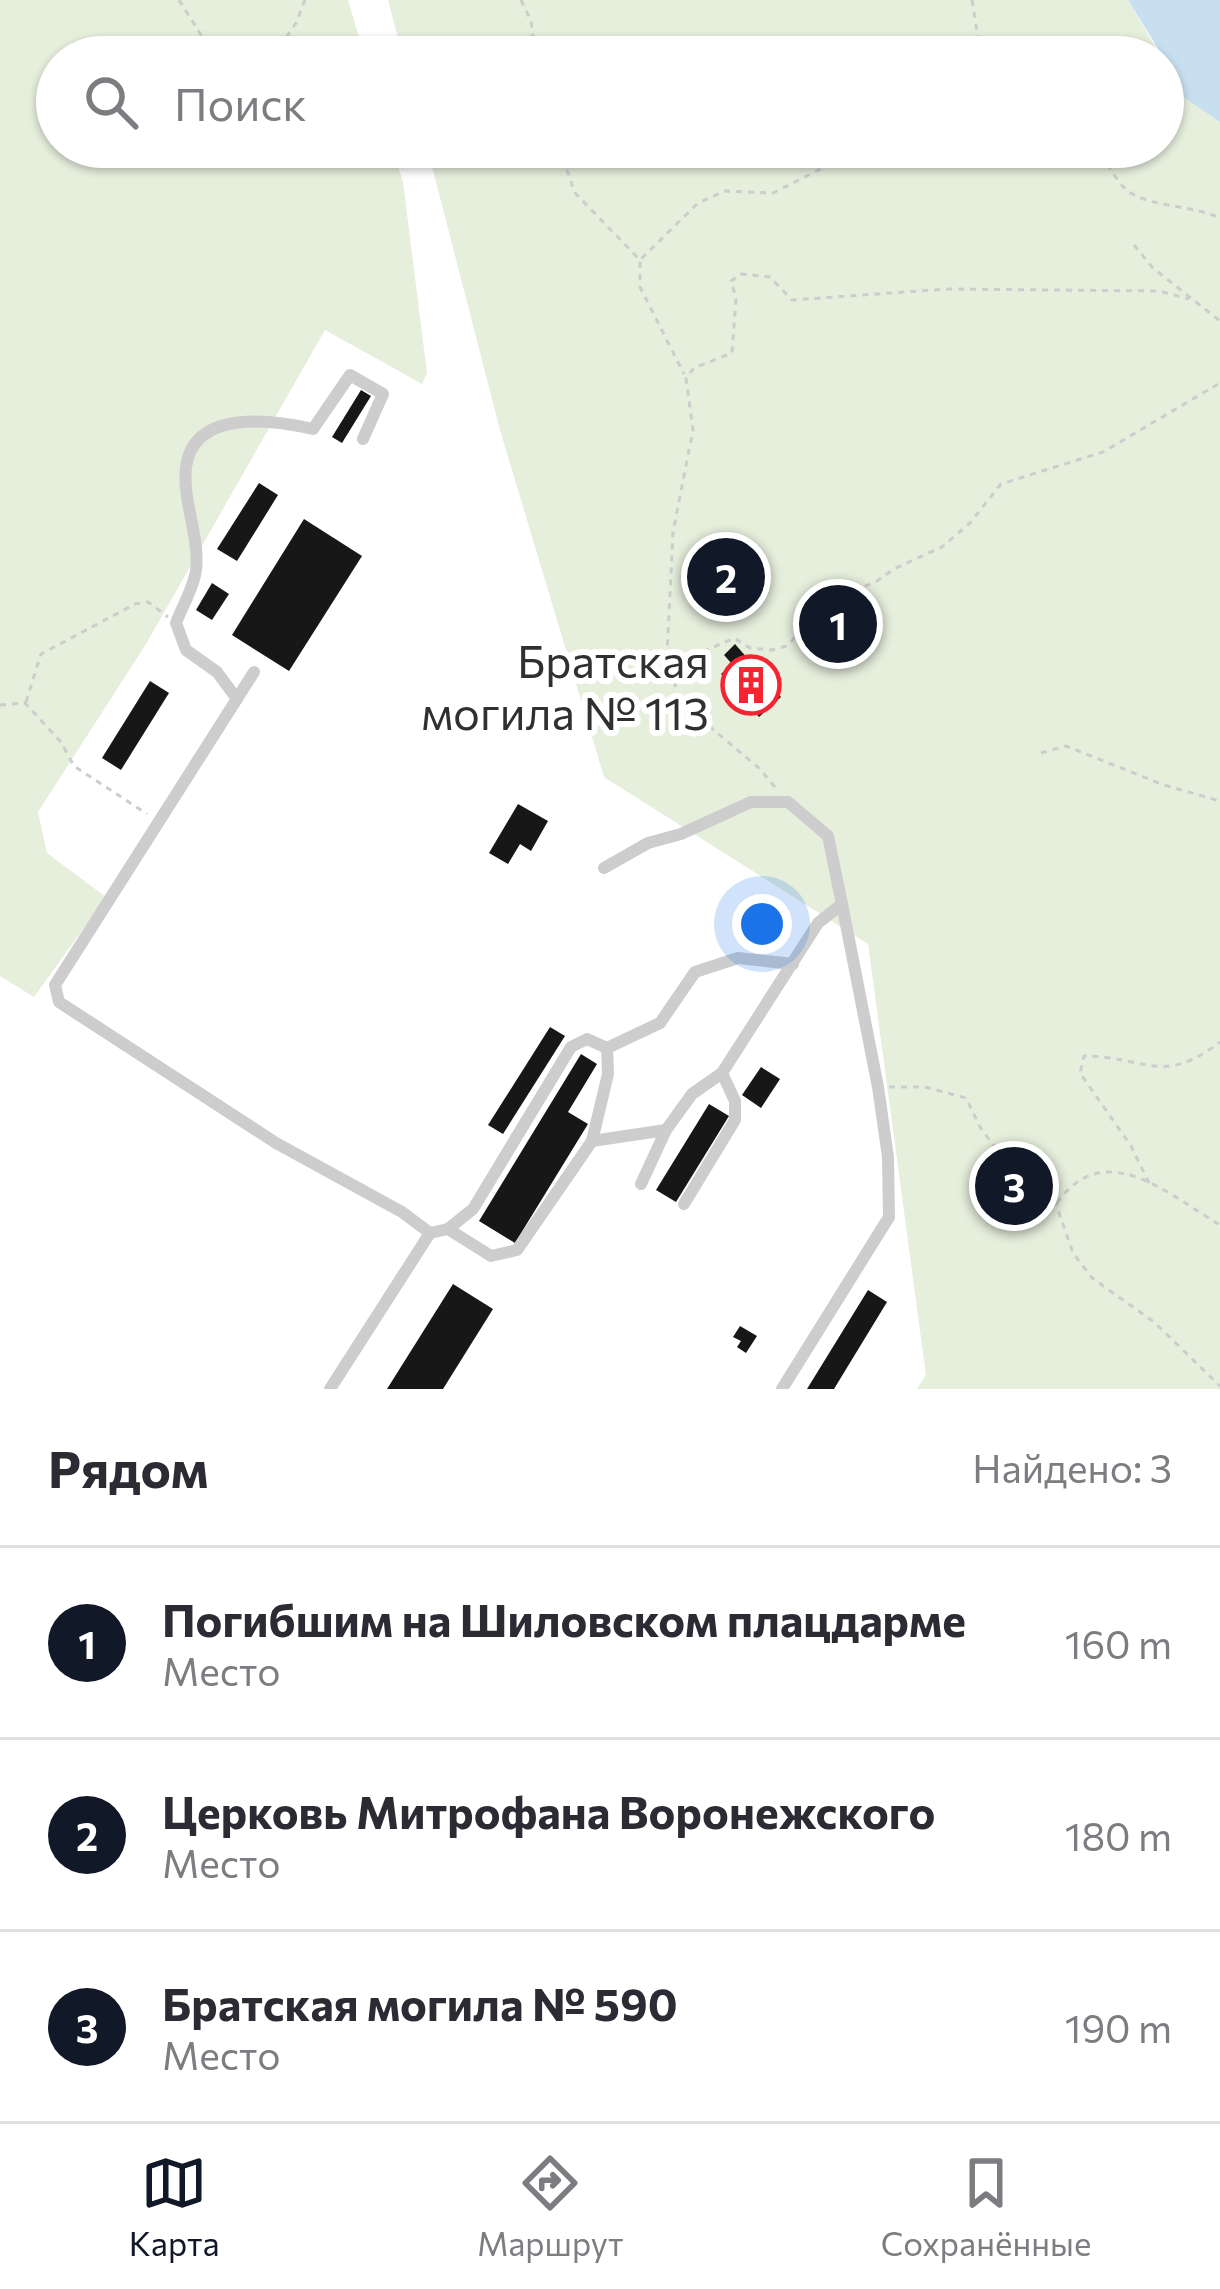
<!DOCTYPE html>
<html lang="ru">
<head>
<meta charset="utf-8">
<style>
  :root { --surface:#fff; --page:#f7f7f7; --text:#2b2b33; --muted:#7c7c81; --line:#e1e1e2; --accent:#111827 }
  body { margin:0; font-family:Commissioner,sans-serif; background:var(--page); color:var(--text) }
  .you { position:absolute; left:762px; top:924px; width:42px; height:42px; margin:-30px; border:9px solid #fff; border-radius:50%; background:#1a73e8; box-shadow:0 0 0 18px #1a73e833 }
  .badge { display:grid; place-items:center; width:78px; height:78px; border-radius:50%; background:var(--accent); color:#fff; font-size:39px; font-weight:700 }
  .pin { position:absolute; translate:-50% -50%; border:6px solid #fff; box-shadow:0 3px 12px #0006 }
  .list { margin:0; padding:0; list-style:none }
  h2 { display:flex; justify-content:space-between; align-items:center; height:156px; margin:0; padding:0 48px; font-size:51px }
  h2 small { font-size:39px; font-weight:400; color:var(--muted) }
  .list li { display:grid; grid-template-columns:78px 1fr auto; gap:36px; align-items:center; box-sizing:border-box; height:192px; padding:0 48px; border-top:3px solid var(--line) }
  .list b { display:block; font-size:45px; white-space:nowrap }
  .list p { margin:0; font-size:39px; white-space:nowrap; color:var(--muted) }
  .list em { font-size:39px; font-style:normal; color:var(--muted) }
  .icon { flex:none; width:66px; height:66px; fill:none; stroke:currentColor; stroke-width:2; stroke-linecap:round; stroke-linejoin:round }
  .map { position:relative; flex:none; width:1220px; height:1389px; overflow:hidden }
  .search { position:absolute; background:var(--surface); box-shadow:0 3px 9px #0004; left:36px; right:36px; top:36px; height:132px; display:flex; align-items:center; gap:30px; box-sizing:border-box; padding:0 42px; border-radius:66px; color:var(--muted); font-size:45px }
  .sheet { height:732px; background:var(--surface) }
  nav { display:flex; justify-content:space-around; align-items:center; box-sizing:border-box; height:168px; border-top:3px solid var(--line); background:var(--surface); font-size:33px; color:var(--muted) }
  nav a { display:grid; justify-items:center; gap:6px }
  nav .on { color:var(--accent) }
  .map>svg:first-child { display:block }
  .green { fill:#e6eedc }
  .water { fill:#c7dfef }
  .building { fill:#171717 }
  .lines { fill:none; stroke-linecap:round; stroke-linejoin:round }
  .path { stroke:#cdcdcd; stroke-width:3; stroke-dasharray:6 6; stroke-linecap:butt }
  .minor { stroke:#cdcdcd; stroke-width:12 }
  .labels { text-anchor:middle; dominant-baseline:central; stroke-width:12; stroke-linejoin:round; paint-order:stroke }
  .poi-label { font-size:45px; fill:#303030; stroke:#fff; text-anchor:end }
</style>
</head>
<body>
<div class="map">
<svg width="1220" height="1389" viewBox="0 0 1220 1389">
  <rect width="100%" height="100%" fill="#fff"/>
  <!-- green -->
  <g class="green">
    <path d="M0 0H348L365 57H57V147H392L403 182 427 373 422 384 325 330 146 644 38 812 47 853 106 897 34 997 0 976Z"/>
    <path d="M388 0H1128L1161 57H403Z"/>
    <path d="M1163 61 1180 95 1220 122V1389H917L926 1375 868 944 604 777 500 430 427 147H1163Z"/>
  </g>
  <!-- water -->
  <path class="water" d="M1128 0H1220V122L1180 95 1163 57Z"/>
  <!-- building -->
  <g class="building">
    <path d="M361 390 371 396 342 443 332 437Z"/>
    <path d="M259 483 278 495 237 561 217 549Z"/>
    <path d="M304 519 362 556 289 671 232 635Z"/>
    <path d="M212 583 229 594 212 620 196 610Z"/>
    <path d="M735 644 781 697 759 717 721 674 732 664 724 655Z"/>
    <path d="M150 681 169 693 121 770 102 758Z"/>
    <path d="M518 804 548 821 531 851 520 844 508 864 489 853Z"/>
    <path d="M550 1027 565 1036 503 1134 488 1125Z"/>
    <path d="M581 1054 597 1064 568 1112 588 1124 515 1243 479 1221Z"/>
    <path d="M761 1067 780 1079 761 1108 742 1095Z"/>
    <path d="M709 1104 729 1116 676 1202 656 1190Z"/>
    <path d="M453 1284 493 1309 443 1389H387Z"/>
    <path d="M868 1290 887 1302 834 1389H807Z"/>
    <path d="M740 1326 757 1336 746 1353 737 1347 741 1341 733 1337Z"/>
  </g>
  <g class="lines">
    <!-- path -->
    <g class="path">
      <path d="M179 0 215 57"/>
      <path d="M521 0 531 21 535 57"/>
      <path d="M972 0 979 44 991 57"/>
      <path d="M273 57 296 23 305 0"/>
      <path d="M947 57 986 53"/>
      <path d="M559 147 575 193 640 260 698 203 725 191 773 193 864 147"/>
      <path d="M1091 147C1108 159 1113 179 1128 191 1149 207 1192 205 1220 218"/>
      <path d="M1134 245 1153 268 1220 321"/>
      <path d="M640 262V287L684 374"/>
      <path d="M705 651 667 655 673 532 693 430 686 378 694 368 732 353 736 298 731 281 741 274 770 277 792 300 947 289 1159 291 1189 299"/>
      <path d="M26 702 41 654 135 604 148 602 168 617"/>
      <path d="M0 705 25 703 61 742 74 766 147 814"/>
      <path d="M1041 753 1066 746 1164 785 1220 801"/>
      <path d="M775 787 759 768 678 700 674 678 705 651 734 638 750 648 771 650 787 646 830 597 874 583 894 569 942 547 970 523 1001 484 1103 452 1220 383"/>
      <path d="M889 1087H925L966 1098 980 1127 1014 1173 1056 1204 1073 1253 1092 1278 1154 1322 1220 1386"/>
      <path d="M1149 1183 1131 1146 1080 1073 1084 1056C1145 1056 1162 1087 1220 1042"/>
      <path d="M1057 1203C1104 1136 1168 1194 1220 1225"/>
    </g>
    <!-- minor -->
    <g class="minor">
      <path d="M254 672 55 985 59 1002 276 1143 402 1212 430 1233 330 1389"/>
      <path d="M237 699 217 672 186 650 176 623C182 607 194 587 196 570 200 537 182 500 186 467 194 408 274 420 313 429L350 375 383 394 363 439"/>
      <path d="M604 868 648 843 681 834 751 802H788L828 836 842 904"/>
      <path d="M592 1141 608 1074 607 1048 660 1023 695 972 738 958 793 964"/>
      <path d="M641 1184 666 1130 692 1094 722 1073 818 923 842 904 878 1087 888 1157 889 1217 782 1389"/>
      <path d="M684 1204 735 1120V1101L722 1073"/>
      <path d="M448 1229 473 1209 571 1047 587 1039 607 1048"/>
      <path d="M430 1233 448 1229 491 1256 517 1250 592 1141 666 1130"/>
    </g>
  </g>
  <!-- icons -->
  <defs>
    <symbol id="building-ring" viewBox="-11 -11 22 22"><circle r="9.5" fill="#fff" stroke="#f42531" stroke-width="1.5"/><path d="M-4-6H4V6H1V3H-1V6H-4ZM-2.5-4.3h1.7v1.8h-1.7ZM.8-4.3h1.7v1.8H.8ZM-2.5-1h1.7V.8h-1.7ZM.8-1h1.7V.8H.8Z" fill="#f42531"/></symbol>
  </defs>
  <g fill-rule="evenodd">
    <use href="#building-ring" x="718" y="652" width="66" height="66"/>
  </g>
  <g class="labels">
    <!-- poi labels -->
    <g class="poi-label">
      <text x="709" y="659">Братская<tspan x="709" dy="52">могила № 113</tspan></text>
    </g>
  </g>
</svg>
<div class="you"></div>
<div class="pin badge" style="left:838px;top:624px">1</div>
<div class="pin badge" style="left:726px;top:577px">2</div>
<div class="pin badge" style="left:1014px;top:1186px">3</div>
<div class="search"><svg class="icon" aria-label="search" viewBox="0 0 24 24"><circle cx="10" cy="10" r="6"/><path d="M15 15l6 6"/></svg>Поиск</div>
</div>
<section class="sheet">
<h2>Рядом<small>Найдено: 3</small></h2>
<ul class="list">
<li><span class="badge">1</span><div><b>Погибшим на Шиловском плацдарме</b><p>Место</p></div><em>160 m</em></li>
<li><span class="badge">2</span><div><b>Церковь Митрофана Воронежского</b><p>Место</p></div><em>180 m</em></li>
<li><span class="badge">3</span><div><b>Братская могила № 590</b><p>Место</p></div><em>190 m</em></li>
</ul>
</section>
<nav>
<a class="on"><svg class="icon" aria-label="map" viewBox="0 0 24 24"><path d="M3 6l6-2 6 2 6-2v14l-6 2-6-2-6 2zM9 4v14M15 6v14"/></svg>Карта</a>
<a><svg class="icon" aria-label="directions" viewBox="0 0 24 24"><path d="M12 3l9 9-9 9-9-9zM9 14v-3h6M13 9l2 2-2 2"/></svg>Маршрут</a>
<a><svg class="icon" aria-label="saved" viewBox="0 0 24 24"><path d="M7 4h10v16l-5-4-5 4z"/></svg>Сохранённые</a>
</nav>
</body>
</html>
